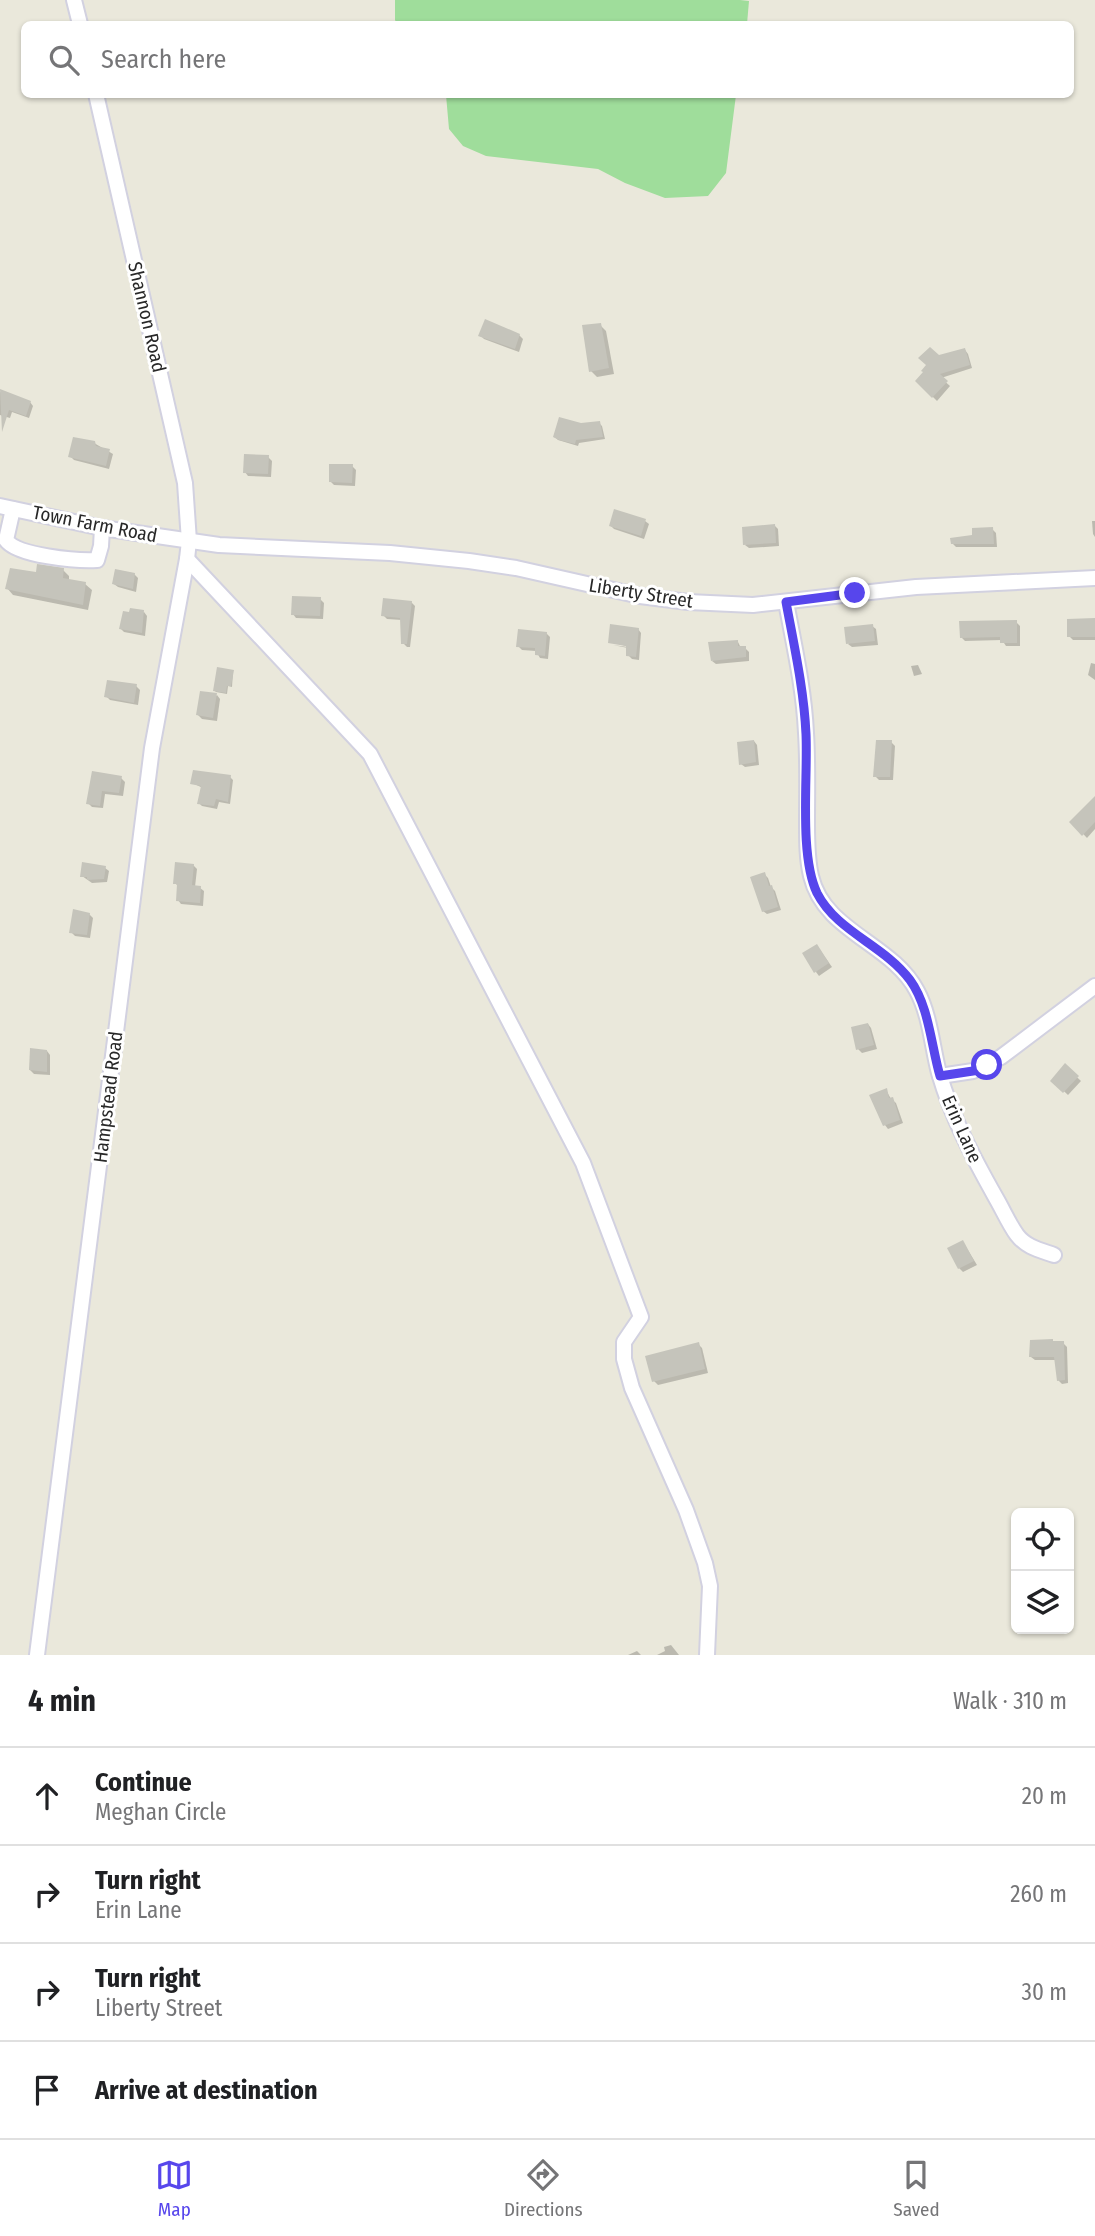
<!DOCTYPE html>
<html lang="en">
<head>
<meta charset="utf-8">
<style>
  :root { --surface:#fff; --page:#f2f2f2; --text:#202124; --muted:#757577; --line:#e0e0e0; --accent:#5746ec }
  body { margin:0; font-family:"Fira Sans Condensed",sans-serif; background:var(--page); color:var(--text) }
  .controls { position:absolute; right:21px; bottom:21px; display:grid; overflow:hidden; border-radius:10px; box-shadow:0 2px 5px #0004 }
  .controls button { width:63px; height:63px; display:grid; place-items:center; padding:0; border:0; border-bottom:2px solid var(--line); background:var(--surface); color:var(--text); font:35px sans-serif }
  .stop { position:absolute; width:21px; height:21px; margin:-16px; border:5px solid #5746ec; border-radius:50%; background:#fff }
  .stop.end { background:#5746ec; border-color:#fff; box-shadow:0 2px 7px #0008 }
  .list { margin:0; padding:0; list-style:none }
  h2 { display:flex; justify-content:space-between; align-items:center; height:91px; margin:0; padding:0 28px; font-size:30px }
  h2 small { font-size:23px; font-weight:400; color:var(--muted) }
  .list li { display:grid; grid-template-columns:46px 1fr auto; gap:21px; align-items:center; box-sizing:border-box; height:98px; padding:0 28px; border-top:2px solid var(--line) }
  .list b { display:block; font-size:26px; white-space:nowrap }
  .list p { margin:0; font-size:23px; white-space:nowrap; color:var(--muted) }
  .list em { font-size:23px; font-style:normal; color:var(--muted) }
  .icon { flex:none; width:38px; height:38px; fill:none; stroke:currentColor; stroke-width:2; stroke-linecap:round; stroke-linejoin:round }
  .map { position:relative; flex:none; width:1095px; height:1655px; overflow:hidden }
  .search { position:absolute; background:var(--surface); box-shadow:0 2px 5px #0004; left:21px; right:21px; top:21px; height:77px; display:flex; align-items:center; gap:18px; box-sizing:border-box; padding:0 24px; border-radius:10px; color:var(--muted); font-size:26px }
  .sheet { height:483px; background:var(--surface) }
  nav { display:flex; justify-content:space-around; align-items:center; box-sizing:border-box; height:98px; border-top:2px solid var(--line); background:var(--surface); font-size:19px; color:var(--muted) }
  nav a { display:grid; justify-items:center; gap:4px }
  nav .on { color:var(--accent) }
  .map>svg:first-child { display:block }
  .green { fill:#9fdd9b }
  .shadow { fill:#0003 }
  .building { fill:#c5c4bb }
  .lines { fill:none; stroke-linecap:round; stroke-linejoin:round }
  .minor-casing { stroke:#d2d1e0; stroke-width:18 }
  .minor { stroke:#fff; stroke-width:14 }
  .route { stroke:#5746ec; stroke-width:9 }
  .labels { text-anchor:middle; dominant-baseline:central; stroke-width:6; stroke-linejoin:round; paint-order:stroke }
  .street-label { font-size:19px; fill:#282828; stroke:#fff }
</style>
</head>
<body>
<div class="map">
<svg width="1095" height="1655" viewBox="0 0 1095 1655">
  <rect width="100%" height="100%" fill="#eae8db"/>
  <!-- green -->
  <g class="green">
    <path d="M395 0H740L749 1 747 24H397L395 20Z"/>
    <path d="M446 95H736L726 173 708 196 665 198 625 183 598 169 486 156 463 146 449 129Z"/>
  </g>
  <!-- shadow -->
  <g class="shadow">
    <path d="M600 325 606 331 614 374 597 377 591 371Z"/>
    <path d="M480 335H519L523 339 519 352 484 339Z"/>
    <path d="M965 350 968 354 972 368 941 378 950 386 937 401 917 381 938 357Z"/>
    <path d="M0 392 30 402 33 406 29 418 12 412 10 418 0 415Z"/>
    <path d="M599 423 602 426 605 439 579 443 578 446 558 440 555 437 581 425Z"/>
    <path d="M94 443 113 454 109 469 74 460 70 456Z"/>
    <path d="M268 457 272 461 271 477 248 476 245 472Z"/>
    <path d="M352 466 356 470 355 486 334 485 330 481Z"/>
    <path d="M645 521 649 524 644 539 614 529 611 526Z"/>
    <path d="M1092 521H1095V537L1093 534Z"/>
    <path d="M774 525 778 529 779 546 749 548 745 545Z"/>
    <path d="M992 529 996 533 997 547H956L952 543Z"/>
    <path d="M63 570 69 576V581L85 584 92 590 88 610 13 595 7 588 37 574Z"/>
    <path d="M134 574 138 578 136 592 118 587 114 584Z"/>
    <path d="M320 599 324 603 323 619 296 618 293 614Z"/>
    <path d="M411 602 415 606 410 647H407L403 643 402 620 387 619 383 615Z"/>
    <path d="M144 612 147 616 145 636 124 632 121 629Z"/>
    <path d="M1095 620V640H1073L1069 636Z"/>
    <path d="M1016 622 1020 626V646H1006L1002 640 965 641 961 637Z"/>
    <path d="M872 626 876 629 878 645 852 647 848 644Z"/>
    <path d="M638 629 641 633 639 660 632 659 628 655V648L613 645 635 648 610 642Z"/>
    <path d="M546 633 550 637 548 659 540 658 536 651 522 650 518 646Z"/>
    <path d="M738 642 741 648H745L749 652V661L716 664 712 661Z"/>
    <path d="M1091 663 1095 664V680L1088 675Z"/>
    <path d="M918 665 922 674 914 676 911 666Z"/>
    <path d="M233 672 232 687 228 686 227 694 216 692 215 691Z"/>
    <path d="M136 686 140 690 138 705 110 700 106 696Z"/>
    <path d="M217 695 220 699 217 721 202 719 198 715Z"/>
    <path d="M754 741 757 745 759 765 745 767 741 764Z"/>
    <path d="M891 742 895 746 893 780H879L875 776Z"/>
    <path d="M93 773 121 778 125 782 123 796 105 794 103 808 92 807 88 803Z"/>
    <path d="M230 777 233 780 230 804 219 802 217 809 202 806 199 803 203 788 192 783Z"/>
    <path d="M1095 802V829L1087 838 1072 822Z"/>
    <path d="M193 865 197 869 195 887 200 888 204 891 203 906 181 904 178 900V886L175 883Z"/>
    <path d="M105 868 109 871 107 882 92 883 82 876Z"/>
    <path d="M764 874 768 878 771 887 775 891 781 910 767 914 763 911Z"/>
    <path d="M89 914 93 918 90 938 75 936 71 932Z"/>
    <path d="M820 950 832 967 819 976 816 972Z"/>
    <path d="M868 1024 871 1028 877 1049 862 1053 858 1049Z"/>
    <path d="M47 1051 50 1055V1075L34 1074 30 1070Z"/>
    <path d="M1065 1066 1081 1081 1068 1095 1052 1080Z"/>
    <path d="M886 1090 891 1099 896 1103 903 1123 888 1129 885 1125Z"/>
    <path d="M963 1242 977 1265 963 1272 959 1268Z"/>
    <path d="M1063 1343 1067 1347 1068 1383 1062 1384 1058 1380 1056 1360H1035L1031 1357Z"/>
    <path d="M698 1344 702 1348 708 1373 658 1385 654 1381Z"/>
    <path d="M671 1645 679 1655H657L665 1651 664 1647Z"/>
    <path d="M637 1651 641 1655H628Z"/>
  </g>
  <!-- building -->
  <g class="building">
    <path d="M485 319 520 334 515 349 478 336Z"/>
    <path d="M601 323 609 368 589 372 582 325Z"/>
    <path d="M930 347 939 355 965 348 970 365 940 374 948 381 932 398 915 381 923 372 921 371 926 365 918 358Z"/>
    <path d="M0 389 31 401 26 416 9 410 2 432Z"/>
    <path d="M559 417 581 423 600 421 603 437 576 440 575 444 559 440 553 437Z"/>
    <path d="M73 437 95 441 96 446 110 449 106 466 68 457Z"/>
    <path d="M244 454 269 455 268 474 243 473Z"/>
    <path d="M329 464H353L352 483 329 482Z"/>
    <path d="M614 509 646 519 641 536 609 526Z"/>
    <path d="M775 524 776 543 743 545 742 527Z"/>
    <path d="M993 527 994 544H951L950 538 972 535V528Z"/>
    <path d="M37 564 64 568 63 578 86 582 83 605 5 589 10 568 36 572Z"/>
    <path d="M115 569 135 573 133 589 112 584Z"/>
    <path d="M292 596 321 597 320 616 291 615Z"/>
    <path d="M383 598 412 601 407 644H401L400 618 381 616Z"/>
    <path d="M130 608 144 610 142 633 119 629 123 611 129 612Z"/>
    <path d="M1095 618V637H1067V619Z"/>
    <path d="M1017 620V643H1000V637L960 638 959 621Z"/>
    <path d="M610 624 639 628 636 657 626 656V646L608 643Z"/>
    <path d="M873 624 875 641 846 644 844 627Z"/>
    <path d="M518 629 547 632 545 656 535 655V648L516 647Z"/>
    <path d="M738 640V646H746V657L711 661 708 642Z"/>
    <path d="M217 667 234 670 231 686H227L226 693 213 691Z"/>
    <path d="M107 680 137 684 134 703 104 697Z"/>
    <path d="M200 691 217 693 213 718 196 715Z"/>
    <path d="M754 740 756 762 739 765 737 742Z"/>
    <path d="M876 740H892L890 777H873Z"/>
    <path d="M193 770 231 775 228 802 216 799 214 806 197 804 201 786 190 784Z"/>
    <path d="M92 771 122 776 119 793 102 791 100 806 86 804Z"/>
    <path d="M1095 796V822L1082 836 1069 822Z"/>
    <path d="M82 862 106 866 104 879 87 880V877H80Z"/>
    <path d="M175 862 194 864 192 885 201 886 200 903 176 901 177 884H173Z"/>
    <path d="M765 872 769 886 772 885 778 907 762 912 750 877Z"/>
    <path d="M73 909 90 913 87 935 69 933Z"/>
    <path d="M817 944 829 963 814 973 802 953Z"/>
    <path d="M868 1023 874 1045 856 1050 851 1027Z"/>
    <path d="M30 1048 47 1050V1072L29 1070Z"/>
    <path d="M1065 1063 1079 1076 1063 1093 1050 1081Z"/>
    <path d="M887 1088 889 1098 893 1097 900 1120 883 1126 869 1095Z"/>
    <path d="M963 1240 974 1261 958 1269 947 1248Z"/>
    <path d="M1053 1339V1341H1064L1065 1380 1057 1381 1054 1357H1029L1030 1340Z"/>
    <path d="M699 1342 705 1369 652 1382 645 1356Z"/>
  </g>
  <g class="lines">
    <defs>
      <g id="minor">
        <path d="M74 0 80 24"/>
        <path d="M0 506 102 528 219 545 390 553 469 561 516 568 640 596 688 602 753 605 916 587 1095 578"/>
        <path d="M13 509 6 540C17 556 77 561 97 560L101 546 102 528"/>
        <path d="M187 559 370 754 583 1163 641 1317 624 1342V1359L632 1388 686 1510 705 1563 710 1586 707 1655"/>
        <path d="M786 602C794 645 804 689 806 733 808 763 807 793 807 823 807 841 807 859 811 876 824 932 892 943 917 991 930 1015 932 1046 939 1073 952 1118 973 1157 996 1198 1003 1210 1009 1224 1017 1235 1026 1247 1040 1250 1054 1255"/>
        <path d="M940 1076 973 1071 1001 1057 1095 986"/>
        <path d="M37 1655 152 748 187 559 189 541 185 483 96 94"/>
      </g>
    </defs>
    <!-- minor casing -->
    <use href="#minor" class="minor-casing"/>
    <!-- minor -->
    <use href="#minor" class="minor"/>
  </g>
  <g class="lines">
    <!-- route -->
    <path class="route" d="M855 593 786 602C794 645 804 690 806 734 808 778 799 855 817 893 837 932 884 945 910 980 929 1006 931 1045 940 1076L973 1071 987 1065"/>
  </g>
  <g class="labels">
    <!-- street labels -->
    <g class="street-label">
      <text transform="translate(147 317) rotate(77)">Shannon Road</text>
      <text transform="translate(95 524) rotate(11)">Town Farm Road</text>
      <text transform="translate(641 593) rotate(9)">Liberty Street</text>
      <text transform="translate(108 1097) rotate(-83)">Hampstead Road</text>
      <text transform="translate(962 1129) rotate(66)">Erin Lane</text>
    </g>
  </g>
</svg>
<div class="controls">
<button><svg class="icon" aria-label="locate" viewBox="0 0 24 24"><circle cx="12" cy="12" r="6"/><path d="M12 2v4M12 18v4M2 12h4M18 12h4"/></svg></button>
<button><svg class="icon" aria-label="layers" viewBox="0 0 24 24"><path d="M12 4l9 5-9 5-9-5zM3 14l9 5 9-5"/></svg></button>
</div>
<div class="stop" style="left:987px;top:1065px"></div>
<div class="stop end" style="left:855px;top:593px"></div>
<div class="search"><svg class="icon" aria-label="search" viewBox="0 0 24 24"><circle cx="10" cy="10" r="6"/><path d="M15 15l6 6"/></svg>Search here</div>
</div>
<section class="sheet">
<h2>4 min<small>Walk · 310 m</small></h2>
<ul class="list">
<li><svg class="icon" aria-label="ahead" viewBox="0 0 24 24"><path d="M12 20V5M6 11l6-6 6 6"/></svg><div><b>Continue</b><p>Meghan Circle</p></div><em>20 m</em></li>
<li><svg class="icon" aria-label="right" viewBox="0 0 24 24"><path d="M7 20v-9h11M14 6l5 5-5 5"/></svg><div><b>Turn right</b><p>Erin Lane</p></div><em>260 m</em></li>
<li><svg class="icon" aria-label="right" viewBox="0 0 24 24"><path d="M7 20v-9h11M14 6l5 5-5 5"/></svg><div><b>Turn right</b><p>Liberty Street</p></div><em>30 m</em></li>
<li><svg class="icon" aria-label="arrive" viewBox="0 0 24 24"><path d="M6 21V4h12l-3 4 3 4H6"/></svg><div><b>Arrive at destination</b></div></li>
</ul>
</section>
<nav>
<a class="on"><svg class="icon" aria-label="map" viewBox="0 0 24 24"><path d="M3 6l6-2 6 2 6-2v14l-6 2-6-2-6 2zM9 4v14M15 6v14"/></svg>Map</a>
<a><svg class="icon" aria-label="directions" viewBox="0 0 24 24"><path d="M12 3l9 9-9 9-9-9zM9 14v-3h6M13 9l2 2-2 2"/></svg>Directions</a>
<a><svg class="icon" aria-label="saved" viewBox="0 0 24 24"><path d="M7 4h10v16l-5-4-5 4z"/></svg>Saved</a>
</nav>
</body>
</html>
